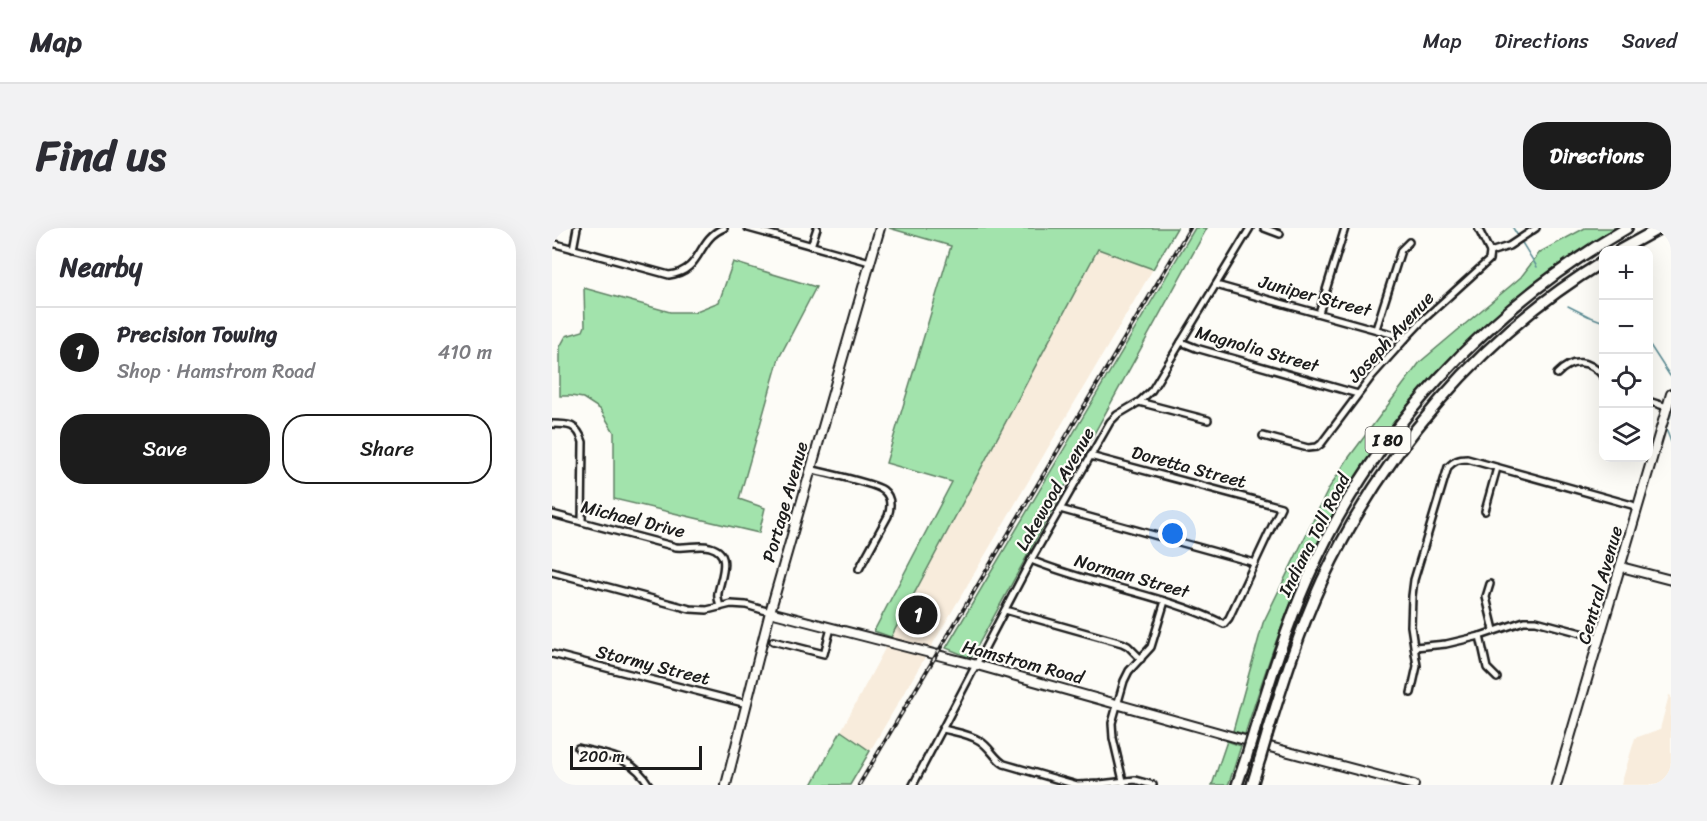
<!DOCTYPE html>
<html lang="en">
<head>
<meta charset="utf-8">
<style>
  :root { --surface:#fff; --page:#f2f2f3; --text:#2b2b33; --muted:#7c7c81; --line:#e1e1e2; --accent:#1c1c1c }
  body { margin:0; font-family:Sriracha,sans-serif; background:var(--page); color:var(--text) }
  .controls { position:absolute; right:18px; top:18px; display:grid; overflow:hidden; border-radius:12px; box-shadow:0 6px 24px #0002 }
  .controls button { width:54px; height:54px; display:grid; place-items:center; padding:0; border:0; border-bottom:2px solid var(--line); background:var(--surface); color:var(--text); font:30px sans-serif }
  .scale { position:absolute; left:18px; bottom:15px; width:132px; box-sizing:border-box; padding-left:6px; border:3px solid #1c1c1c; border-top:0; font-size:16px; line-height:21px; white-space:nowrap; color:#1c1c1c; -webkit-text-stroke:4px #fdfcf7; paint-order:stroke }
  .you { position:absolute; left:621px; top:306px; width:21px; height:21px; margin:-15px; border:4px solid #fff; border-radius:50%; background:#1a73e8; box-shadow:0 0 0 9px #1a73e833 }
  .badge { display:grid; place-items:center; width:39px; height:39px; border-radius:50%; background:var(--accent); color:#fff; font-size:20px; font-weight:700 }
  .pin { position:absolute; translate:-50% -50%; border:3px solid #fff; box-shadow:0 2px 6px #0006 }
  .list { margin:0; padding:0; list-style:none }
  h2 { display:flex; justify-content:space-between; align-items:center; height:78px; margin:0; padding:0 24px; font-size:26px }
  h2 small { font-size:20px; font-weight:400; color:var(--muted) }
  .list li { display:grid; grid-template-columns:39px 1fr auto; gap:18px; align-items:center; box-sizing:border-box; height:90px; padding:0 24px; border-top:2px solid var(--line) }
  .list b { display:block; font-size:22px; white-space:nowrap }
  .list p { margin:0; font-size:20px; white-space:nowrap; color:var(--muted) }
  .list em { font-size:20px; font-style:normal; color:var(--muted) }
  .actions { display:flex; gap:12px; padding:18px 24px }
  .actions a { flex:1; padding:14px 0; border:2px solid var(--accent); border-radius:24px; text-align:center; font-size:21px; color:var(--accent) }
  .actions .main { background:var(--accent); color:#fff }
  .icon { flex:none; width:33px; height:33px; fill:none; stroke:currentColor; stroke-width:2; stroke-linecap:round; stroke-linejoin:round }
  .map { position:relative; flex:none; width:1119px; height:557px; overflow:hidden; border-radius:24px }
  header { display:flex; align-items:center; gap:36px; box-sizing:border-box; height:84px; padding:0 30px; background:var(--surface); border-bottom:2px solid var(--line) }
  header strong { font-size:28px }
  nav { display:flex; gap:33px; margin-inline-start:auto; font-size:21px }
  .intro { display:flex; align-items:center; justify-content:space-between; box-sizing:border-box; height:144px; padding:0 36px }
  h1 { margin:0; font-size:42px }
  .button { padding:15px 27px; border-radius:24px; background:var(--accent); color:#fff; font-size:21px; font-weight:700 }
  main { display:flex; gap:36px; padding:0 36px }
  aside { flex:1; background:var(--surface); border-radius:24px; box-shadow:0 6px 24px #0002 }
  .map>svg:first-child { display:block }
  .built { fill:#f8ecdc }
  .green { fill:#a2e3ac; stroke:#5f8064; stroke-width:1.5 }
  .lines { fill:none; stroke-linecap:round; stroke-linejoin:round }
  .stream { stroke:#5c8c94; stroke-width:1.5 }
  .street-casing { stroke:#1c1c1c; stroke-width:10 }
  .secondary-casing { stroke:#1c1c1c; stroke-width:12 }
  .highway-casing { stroke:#1c1c1c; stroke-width:14 }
  .street { stroke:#fdfcf7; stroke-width:5 }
  .secondary { stroke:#fdfcf7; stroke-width:8 }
  .highway { stroke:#fdfcf7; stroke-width:9 }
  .rail-casing { stroke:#1c1c1c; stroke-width:4 }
  .rail { stroke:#fdfcf7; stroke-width:1.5; stroke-dasharray:4.5; stroke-linecap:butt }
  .highway-bridge-casing { stroke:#1c1c1c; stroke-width:14; stroke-linecap:butt }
  .highway-bridge { stroke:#fdfcf7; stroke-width:9 }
  .labels { text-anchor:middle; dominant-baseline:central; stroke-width:4.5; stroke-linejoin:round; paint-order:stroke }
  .shield { fill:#fdfcf7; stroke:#605f5e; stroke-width:1.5 }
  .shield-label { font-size:16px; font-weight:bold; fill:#1c1c1c }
  .street-label { font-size:18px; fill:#1c1c1c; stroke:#fdfcf7 }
</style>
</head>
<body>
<header>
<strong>Map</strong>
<nav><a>Map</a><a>Directions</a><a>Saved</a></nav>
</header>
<div class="intro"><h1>Find us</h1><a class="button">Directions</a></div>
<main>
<aside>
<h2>Nearby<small></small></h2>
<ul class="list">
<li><span class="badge">1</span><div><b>Precision Towing</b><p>Shop · Hamstrom Road</p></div><em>410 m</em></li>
</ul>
<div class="actions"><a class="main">Save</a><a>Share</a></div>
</aside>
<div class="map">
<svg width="1119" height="557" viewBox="0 0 1119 557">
  <rect width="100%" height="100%" fill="#fdfcf7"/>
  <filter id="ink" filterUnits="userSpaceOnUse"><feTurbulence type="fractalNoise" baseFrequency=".0167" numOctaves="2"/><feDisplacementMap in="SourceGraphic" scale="12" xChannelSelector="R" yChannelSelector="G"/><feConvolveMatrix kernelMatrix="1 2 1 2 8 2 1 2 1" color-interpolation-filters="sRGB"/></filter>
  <g filter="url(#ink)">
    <!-- built -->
    <g class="built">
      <path d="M546 21 601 41 318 523 289 503Z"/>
      <path d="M1117 467 1119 468V557H1069L1083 510 1108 501Z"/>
    </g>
    <!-- green -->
    <g class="green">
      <path d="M337 0H625L601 41 546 21 339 409 322 403 400 254 334 235 399 18Z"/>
      <path d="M643 0H655L419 430 394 420Z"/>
      <path d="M1033 0H1065C932 79 831 184 762 323 733 382 713 444 693 506L681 503 711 395 777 260 795 232 868 134 969 49 988 24Z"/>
      <path d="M181 34 264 59 227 130 187 271 213 280 207 305 62 271V204L48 181 31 170 19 168H8V119L14 108 31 103 33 98 32 60 118 84H142L167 74Z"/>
      <path d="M289 503 318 523 298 557H260Z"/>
      <path d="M675 513 689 518 678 552 676 557H660Z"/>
    </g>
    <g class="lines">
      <!-- stream -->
      <g class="stream">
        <path d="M961 0 985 39"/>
        <path d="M1016 78 1036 88 1052 94"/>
        <path d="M1096 114 1118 148"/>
        <path d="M1119 186 1114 201 1119 214"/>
      </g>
      <defs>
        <g id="street">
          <path d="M196 0 318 34"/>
          <path d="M712 0 728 6"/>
          <path d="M0 15 117 47C151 43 144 11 172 0"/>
          <path d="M259 18 265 0"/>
          <path d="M21 21 25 0"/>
          <path d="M938 24 957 18 984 0"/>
          <path d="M664 57 854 110"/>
          <path d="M767 85 793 0"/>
          <path d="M824 101 849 22 857 14"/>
          <path d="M629 114 644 120 806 166"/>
          <path d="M1005 146C1020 130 1037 131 1052 149"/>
          <path d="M1096 173 1115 179"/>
          <path d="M587 174 656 192"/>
          <path d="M0 196C17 196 25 196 31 214L30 294"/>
          <path d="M711 208 756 220 765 219 769 216 820 148 854 110 872 91 937 32 938 24 926 0"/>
          <path d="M258 241C272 245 322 255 331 262 340 269 339 279 336 288L307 341"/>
          <path d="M508 281 703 335"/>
          <path d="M933 283 945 240"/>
          <path d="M0 286 124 319C135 320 149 316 158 319 181 325 169 349 166 365 165 370 167 374 168 379"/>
          <path d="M479 332C542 358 611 366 672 396L677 390 729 279 538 228"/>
          <path d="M0 344 138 381 155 382 179 376 194 377 218 384"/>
          <path d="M938 356 934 369 942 402"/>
          <path d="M453 382 570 415 576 418 589 431"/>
          <path d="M928 408 935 440 945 450"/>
          <path d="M221 413 272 426 279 400"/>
          <path d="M863 419 894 416 928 408 972 393H984L1048 410"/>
          <path d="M0 426 195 476"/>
          <path d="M859 465 865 438 859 398 860 368 862 352 896 239C902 233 906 231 915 231L1080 277 1085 280"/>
          <path d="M391 501C403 504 418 506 428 513 438 519 442 530 452 536L525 557 548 556 583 552 601 557"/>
          <path d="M26 520C56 528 80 528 97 557"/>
          <path d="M361 557 479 332 558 194 565 187 587 174 600 162 698 0"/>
          <path d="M572 557 561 510 560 495 572 453 577 443 599 419 613 373"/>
        </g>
        <g id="secondary">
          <path d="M1069 339 1119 352"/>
          <path d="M218 384 425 437 714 518 862 557"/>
          <path d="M174 557 218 384 328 0"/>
          <path d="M1004 557 1119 166"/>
        </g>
        <g id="highway">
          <path d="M1068 22 1108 0"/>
          <path d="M702 504C718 452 734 400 756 350 821 202 936 80 1075 0"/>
          <path d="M715 507C731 455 747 403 770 353 831 224 929 107 1052 33"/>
          <path d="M685 557 695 527"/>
          <path d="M700 557 708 531"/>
        </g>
      </defs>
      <!-- street casing -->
      <use href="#street" class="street-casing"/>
      <!-- secondary casing -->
      <use href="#secondary" class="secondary-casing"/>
      <!-- highway casing -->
      <use href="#highway" class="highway-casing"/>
      <!-- street -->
      <use href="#street" class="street"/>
      <!-- secondary -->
      <use href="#secondary" class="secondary"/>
      <!-- highway -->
      <use href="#highway" class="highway"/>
      <defs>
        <path id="rail" d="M307 557 638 0"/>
      </defs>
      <!-- rail casing -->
      <use href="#rail" class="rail-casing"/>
      <!-- rail -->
      <use href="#rail" class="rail"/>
      <defs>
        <g id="highway-bridge">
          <path d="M695 527 702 504"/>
          <path d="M708 531 715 507"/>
        </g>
      </defs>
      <!-- highway-bridge casing -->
      <use href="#highway-bridge" class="highway-bridge-casing"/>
      <!-- highway-bridge -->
      <use href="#highway-bridge" class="highway-bridge"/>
    </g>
  </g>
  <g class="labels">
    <!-- shield labels -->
    <rect class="shield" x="813.5" y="199" width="45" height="26" rx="4.5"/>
    <g class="shield-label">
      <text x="836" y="212">I 80</text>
    </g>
    <!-- street labels -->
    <g class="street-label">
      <text transform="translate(763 68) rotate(15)">Juniper Street</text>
      <text transform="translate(839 109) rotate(-47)">Joseph Avenue</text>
      <text transform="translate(705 121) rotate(16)">Magnolia Street</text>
      <text transform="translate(637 239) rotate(15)">Doretta Street</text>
      <text transform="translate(503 261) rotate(-60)">Lakewood Avenue</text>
      <text transform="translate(233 274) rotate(-74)">Portage Avenue</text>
      <text transform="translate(81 291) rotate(14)">Michael Drive</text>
      <text transform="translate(762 307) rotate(-63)">Indiana Toll Road</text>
      <text transform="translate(580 348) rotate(16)">Norman Street</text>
      <text transform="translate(1048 357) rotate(-74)">Central Avenue</text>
      <text transform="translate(471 434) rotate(15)">Hamstrom Road</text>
      <text transform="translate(101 437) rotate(14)">Stormy Street</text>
    </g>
  </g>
</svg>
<div class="controls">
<button>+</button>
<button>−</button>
<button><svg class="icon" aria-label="locate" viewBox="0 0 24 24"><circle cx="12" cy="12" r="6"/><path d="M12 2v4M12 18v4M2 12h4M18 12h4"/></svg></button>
<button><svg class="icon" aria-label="layers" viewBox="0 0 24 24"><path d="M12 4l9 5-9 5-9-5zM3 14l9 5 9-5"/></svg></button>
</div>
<div class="scale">200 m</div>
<div class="you"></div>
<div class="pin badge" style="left:366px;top:387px">1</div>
</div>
</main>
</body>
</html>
